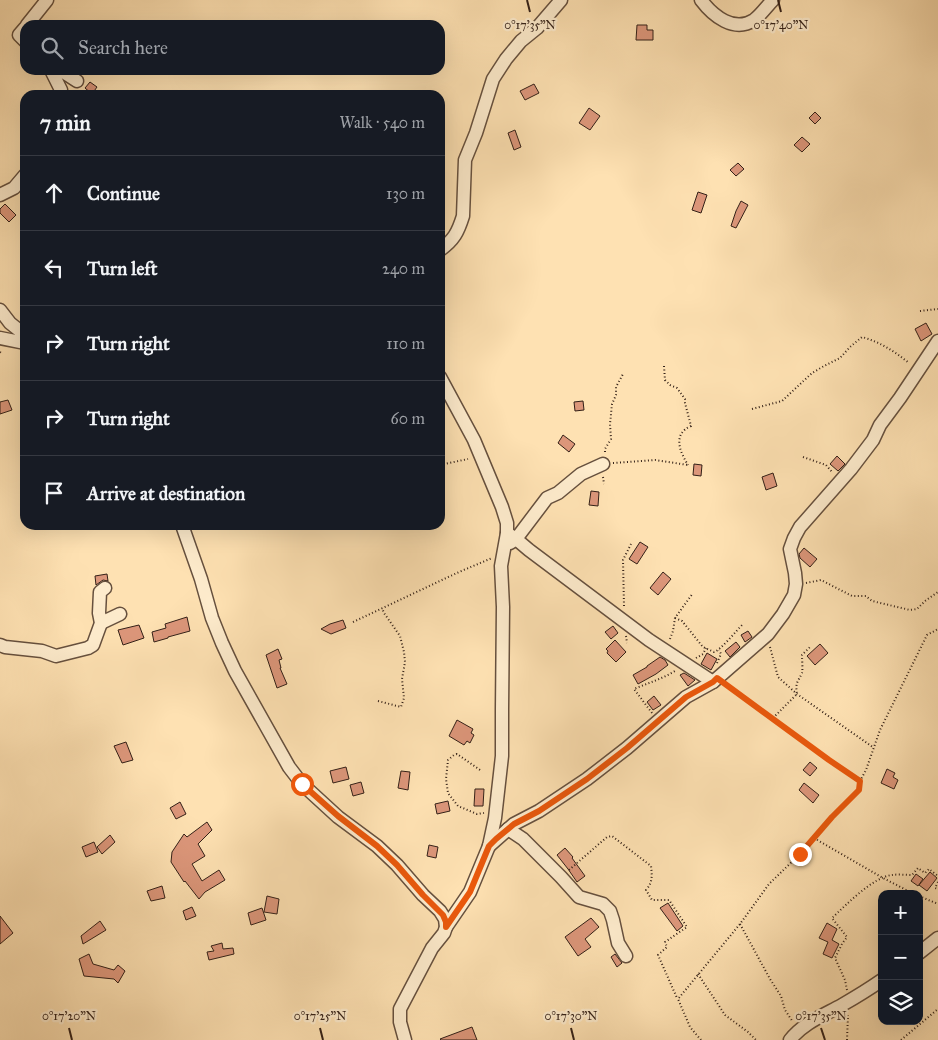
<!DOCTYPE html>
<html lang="en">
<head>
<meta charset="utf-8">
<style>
  :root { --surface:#171b24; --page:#20242c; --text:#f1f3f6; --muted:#9ea1a6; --line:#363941 }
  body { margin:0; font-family:"IM FELL Great Primer",serif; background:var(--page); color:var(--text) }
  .controls { position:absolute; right:15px; bottom:15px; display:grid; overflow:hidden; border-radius:10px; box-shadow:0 5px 20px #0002 }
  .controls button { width:45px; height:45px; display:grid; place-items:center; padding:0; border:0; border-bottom:1px solid var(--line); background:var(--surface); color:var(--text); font:25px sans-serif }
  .stop { position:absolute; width:15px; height:15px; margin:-11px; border:4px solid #ea580c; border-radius:50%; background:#fff }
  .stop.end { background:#ea580c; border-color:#fff; box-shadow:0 1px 5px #0008 }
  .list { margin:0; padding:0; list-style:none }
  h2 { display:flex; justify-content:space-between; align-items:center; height:65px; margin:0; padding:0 20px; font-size:21px }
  h2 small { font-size:16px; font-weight:400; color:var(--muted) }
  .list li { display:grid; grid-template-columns:32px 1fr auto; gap:15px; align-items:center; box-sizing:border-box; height:75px; padding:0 20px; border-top:1px solid var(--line) }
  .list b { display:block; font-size:19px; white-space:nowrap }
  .list em { font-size:16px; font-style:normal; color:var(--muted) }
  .icon { flex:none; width:28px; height:28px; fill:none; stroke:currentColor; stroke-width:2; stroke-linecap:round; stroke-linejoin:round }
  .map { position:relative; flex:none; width:938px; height:1040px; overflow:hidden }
  .search { position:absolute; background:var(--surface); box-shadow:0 5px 20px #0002; left:20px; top:20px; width:425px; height:55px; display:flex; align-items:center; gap:12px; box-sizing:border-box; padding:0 18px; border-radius:15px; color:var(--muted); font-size:19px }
  .panel { position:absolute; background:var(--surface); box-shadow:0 5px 20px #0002; left:20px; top:90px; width:425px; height:440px; border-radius:15px }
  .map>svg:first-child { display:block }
  .building { fill:#dc967a; stroke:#332017 }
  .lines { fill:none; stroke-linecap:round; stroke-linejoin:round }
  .minor-casing { stroke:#66503e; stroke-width:15 }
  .path { stroke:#332017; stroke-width:2; stroke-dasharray:1 2.5; stroke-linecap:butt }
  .minor { stroke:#feeccd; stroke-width:12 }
  .route { stroke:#ea580c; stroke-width:6 }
  .ticks { fill:none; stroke:#332017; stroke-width:2 }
  .ticks-label { font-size:12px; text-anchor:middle; fill:#332017; stroke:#feeccd; stroke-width:4.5; stroke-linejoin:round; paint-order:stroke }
</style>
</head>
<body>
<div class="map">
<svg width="938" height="1040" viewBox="0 0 938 1040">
  <rect width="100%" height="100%" fill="#fee1b2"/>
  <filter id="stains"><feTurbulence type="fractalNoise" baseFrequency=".004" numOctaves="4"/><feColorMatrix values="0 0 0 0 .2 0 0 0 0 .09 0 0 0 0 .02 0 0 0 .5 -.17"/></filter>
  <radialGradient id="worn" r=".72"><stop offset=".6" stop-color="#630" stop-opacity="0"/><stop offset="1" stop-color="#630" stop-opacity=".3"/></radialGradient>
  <!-- building -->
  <g class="building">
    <path d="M637 25H647V30H653V40H636Z"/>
    <path d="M90 82 97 87 92 94 85 88Z"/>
    <path d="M534 84 539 93 525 100 520 91Z"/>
    <path d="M589 108 600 116 590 130 579 123Z"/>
    <path d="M815 112 821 118 815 124 809 118Z"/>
    <path d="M515 130 521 147 514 150 508 133Z"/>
    <path d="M802 137 810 144 802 152 794 145Z"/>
    <path d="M738 163 744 169 736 176 730 170Z"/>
    <path d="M698 192 707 195 701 213 692 210Z"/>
    <path d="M741 201 748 205 736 228 731 226 736 211Z"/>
    <path d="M5 204 16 215 9 222 0 213V209Z"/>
    <path d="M926 323 932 334 921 341 915 329Z"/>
    <path d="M8 400 12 410 0 414V402Z"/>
    <path d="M583 401 584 410 575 411 574 402Z"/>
    <path d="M563 435 575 444 569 452 558 443Z"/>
    <path d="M837 456 845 464 838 471 830 464Z"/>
    <path d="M694 464 702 465 701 476 693 475Z"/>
    <path d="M773 473 777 486 766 490 762 477Z"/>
    <path d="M591 491 599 492 598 506 589 505Z"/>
    <path d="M640 542 648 547 637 564 629 559Z"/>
    <path d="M804 548 817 559 810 567 800 558 799 554Z"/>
    <path d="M663 572 671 579 658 595 650 588Z"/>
    <path d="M107 574 108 581 103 580 96 585 95 576Z"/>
    <path d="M187 617 190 631 168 637V638L154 642 152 632 166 628 165 624Z"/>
    <path d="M343 620 346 628 331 634 321 629 330 624Z"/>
    <path d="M139 625 144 638 123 645 118 630Z"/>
    <path d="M613 626 618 633 611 639 605 632Z"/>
    <path d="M748 631 752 637 745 642 741 635Z"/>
    <path d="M615 640 626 652 616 662 607 653 608 651 606 649Z"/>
    <path d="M736 642 740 647 730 657 725 651Z"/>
    <path d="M820 644 828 653 815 665 807 656Z"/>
    <path d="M278 649 282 659 279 660 281 668H280L287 684 277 688 266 655Z"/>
    <path d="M707 653 717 659 711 670 701 664Z"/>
    <path d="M660 657 665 660 668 665 656 674 638 684 633 675 647 667V666Z"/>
    <path d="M684 673 695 680 688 686 680 675Z"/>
    <path d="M654 696 661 705 653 710 647 702Z"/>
    <path d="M457 720 473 729 471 733 474 735 470 743 467 741 464 745 449 736Z"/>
    <path d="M126 742 133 760 122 763 114 746Z"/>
    <path d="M810 762 817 768 810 776 803 770Z"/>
    <path d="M346 767 349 779 333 783 330 771Z"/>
    <path d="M887 769 895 773 893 777 898 780 894 789 881 783Z"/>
    <path d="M401 771 410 772 408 790 398 788Z"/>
    <path d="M361 782 364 793 353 796 350 785Z"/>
    <path d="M804 783 819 795 813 803 799 790Z"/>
    <path d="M475 789H484L483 806H474Z"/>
    <path d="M448 801 450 811 437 814 435 804Z"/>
    <path d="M180 802 186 814 176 819 170 808Z"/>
    <path d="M207 822 212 830 198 844 205 856 192 864 202 881 219 870 225 880 205 892 199 899 185 881 184 882 171 862 172 852 184 834 187 837Z"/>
    <path d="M110 835 115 842 102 854 97 847Z"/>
    <path d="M94 842 98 852 86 857 82 847Z"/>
    <path d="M429 845 438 847 436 858 427 856Z"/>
    <path d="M565 848 573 857 572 858 585 876 577 882 568 869 557 855Z"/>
    <path d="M930 872 937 878 927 891 919 885Z"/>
    <path d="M916 874 923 879 918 886 911 881Z"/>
    <path d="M162 886 165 898 151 901 147 891Z"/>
    <path d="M267 896 279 899 277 914 264 912Z"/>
    <path d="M668 903 683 926 677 931 660 908Z"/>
    <path d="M192 907 196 916 186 920 183 911Z"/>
    <path d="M262 908 266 920 251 925 248 913Z"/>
    <path d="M0 916 13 933 0 944Z"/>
    <path d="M591 918 599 927 585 939 591 947 578 956 565 937Z"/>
    <path d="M100 921 106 930 83 944 81 936Z"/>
    <path d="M827 923 837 929 832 940 839 944 832 958 823 954 828 942 819 938Z"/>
    <path d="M222 943 223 949 233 948 234 954 209 960 207 952 214 951 211 946Z"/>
    <path d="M89 954 93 964 114 970 118 965 125 971 118 983 114 979 84 976 79 959Z"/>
    <path d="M615 954 622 963 617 967 611 957Z"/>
    <path d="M472 1027 477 1040H441L440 1039Z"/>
  </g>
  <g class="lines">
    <defs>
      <g id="minor">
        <path d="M701 0C713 16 734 33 754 20 761 15 767 6 773 0"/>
        <path d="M27 25 47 0"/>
        <path d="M25 28 19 35 25 41"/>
        <path d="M51 70 61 90V95"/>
        <path d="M60 70 77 81"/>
        <path d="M0 195 14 188 25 175"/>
        <path d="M440 250C454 240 458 232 463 216L465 160 476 133 493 79 506 59 521 41 537 28 561 0"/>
        <path d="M0 310 10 323 25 335"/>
        <path d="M0 338 25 343"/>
        <path d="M440 377 474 440 502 507 507 523V533L501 566 503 607 502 709V756L495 818 489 846 470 892 446 927"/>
        <path d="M182 525 201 579 212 618 222 643 235 671 289 767 302 784 338 817 377 846 397 865 423 895 440 911 445 919 446 927 444 933 432 948 400 1009V1022L405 1040"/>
        <path d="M507 533 516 539 529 550 649 640 713 682"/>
        <path d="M510 543 516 539 547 498 558 493 581 474 603 464"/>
        <path d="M101 623 120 614"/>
        <path d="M0 645 5 647 42 651 56 656 88 648 93 645 101 623 99 613 100 592 105 588"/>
        <path d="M508 829 523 839 561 877 579 897 603 904 610 911 613 920 618 943 626 956"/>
        <path d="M489 846 514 824 539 811 587 779 627 748 686 697 713 682 768 634 783 614 794 595 796 584 795 573 790 549 794 538 800 527 851 469 873 440 880 425 900 398 938 341"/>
        <path d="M919 953 938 938"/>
        <path d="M790 1040C803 1023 824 1015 842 1005 856 997 869 989 882 980"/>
      </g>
    </defs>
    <!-- minor casing -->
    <use href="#minor" class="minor-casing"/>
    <!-- path -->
    <g class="path">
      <path d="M920 311 938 309"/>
      <path d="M0 352 2 354"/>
      <path d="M664 366 665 380 670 385 677 388 685 399V403L691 426C672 434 680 452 688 465"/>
      <path d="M752 409 782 401 812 373 824 366 840 358 850 347 862 337C880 342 894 351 909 363"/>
      <path d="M605 452V449L611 439 610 424 612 404 616 395V387L623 374"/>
      <path d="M803 457 826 465 832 472"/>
      <path d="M613 463 655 460 688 465"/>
      <path d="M440 465 468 459"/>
      <path d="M603 477 604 484"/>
      <path d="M806 583 821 580 852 596H866L872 601 910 610 917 609 925 601 938 592"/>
      <path d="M624 606 623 560 631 544"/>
      <path d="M675 618 682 621 703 647 714 652C721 650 736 631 743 624"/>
      <path d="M353 622 459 572 492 558"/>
      <path d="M626 636 627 643"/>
      <path d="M670 639 673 631 675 618 693 593"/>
      <path d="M770 647 778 677 797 694 874 748"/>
      <path d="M696 658 703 654 706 648"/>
      <path d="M717 663 721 654 719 650"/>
      <path d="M726 685 829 760 860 781 866 770 880 730 927 635 938 629"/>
      <path d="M378 701 401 707 404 698 402 679 405 662 404 652 400 636 384 613 382 608"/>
      <path d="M652 713 634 689C648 683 662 679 675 671"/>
      <path d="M773 718 797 694C795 682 798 682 802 673 803 668 802 660 802 655L810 647"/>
      <path d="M480 770 457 754 454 755 448 760 446 779 448 793 458 806 477 814 484 813"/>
      <path d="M814 838 883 878 914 894"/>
      <path d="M569 870 607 837 612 836 651 866C652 875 653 882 646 890L652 900H669L687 927 665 942 667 947 658 955 677 998"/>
      <path d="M938 882 935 888 938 889"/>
      <path d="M919 896 938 904"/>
      <path d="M740 924 770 979 781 996 785 1010 793 1022"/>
      <path d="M698 974 725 1015 748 1032 756 1040"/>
      <path d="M847 990 845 980 835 958 842 944 847 937 832 918C846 905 873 877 892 875 898 874 905 875 912 875L918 868 925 873 929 869 938 876"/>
      <path d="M701 1040 690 1027 678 999 740 924 769 884 800 854 832 817 859 790 860 781"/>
      <path d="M847 1040 848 1015"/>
      <path d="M901 1040 938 1009"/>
    </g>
    <!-- minor -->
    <use href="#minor" class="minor"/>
  </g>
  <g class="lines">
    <!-- route -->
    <path class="route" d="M302 784 338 816 377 846 397 865 423 895 443 915 446 922V927L470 892 489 846 496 839 514 824 539 811 587 779 627 748 686 697 713 682 717 678 829 760 860 781 859 790 832 817 800 854"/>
  </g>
  <!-- ticks -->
  <path class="ticks" d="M527 0 530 12M778 0 781 12M69 1028 72 1040M320 1028 323 1040M571 1028 574 1040M821 1028 825 1040"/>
  <g class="ticks-label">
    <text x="530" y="29">0°17'35"N</text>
    <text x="781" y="29">0°17'40"N</text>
    <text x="69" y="1020">0°17'20"N</text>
    <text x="320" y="1020">0°17'25"N</text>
    <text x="571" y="1020">0°17'30"N</text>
    <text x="821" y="1020">0°17'35"N</text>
  </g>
  <rect width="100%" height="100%" filter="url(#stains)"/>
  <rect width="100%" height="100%" fill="url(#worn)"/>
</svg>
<div class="controls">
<button>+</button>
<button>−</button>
<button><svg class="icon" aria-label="layers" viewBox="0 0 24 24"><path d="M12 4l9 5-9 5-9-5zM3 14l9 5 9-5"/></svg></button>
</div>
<div class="stop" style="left:302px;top:784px"></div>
<div class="stop end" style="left:800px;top:854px"></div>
<div class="search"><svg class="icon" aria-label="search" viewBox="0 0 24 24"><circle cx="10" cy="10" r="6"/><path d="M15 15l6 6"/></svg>Search here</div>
<section class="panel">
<h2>7 min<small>Walk · 540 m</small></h2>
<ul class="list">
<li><svg class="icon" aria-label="ahead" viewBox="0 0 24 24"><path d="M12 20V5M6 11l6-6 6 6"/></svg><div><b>Continue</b></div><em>130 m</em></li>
<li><svg class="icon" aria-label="left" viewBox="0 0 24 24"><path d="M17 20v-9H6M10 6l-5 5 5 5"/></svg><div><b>Turn left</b></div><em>240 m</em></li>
<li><svg class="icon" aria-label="right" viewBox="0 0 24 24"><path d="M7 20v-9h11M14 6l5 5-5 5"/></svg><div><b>Turn right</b></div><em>110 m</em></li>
<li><svg class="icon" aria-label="right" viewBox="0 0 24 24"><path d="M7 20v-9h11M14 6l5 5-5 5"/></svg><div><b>Turn right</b></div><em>60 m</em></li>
<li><svg class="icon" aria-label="arrive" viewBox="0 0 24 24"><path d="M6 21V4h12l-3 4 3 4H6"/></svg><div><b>Arrive at destination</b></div></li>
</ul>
</section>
</div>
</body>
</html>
